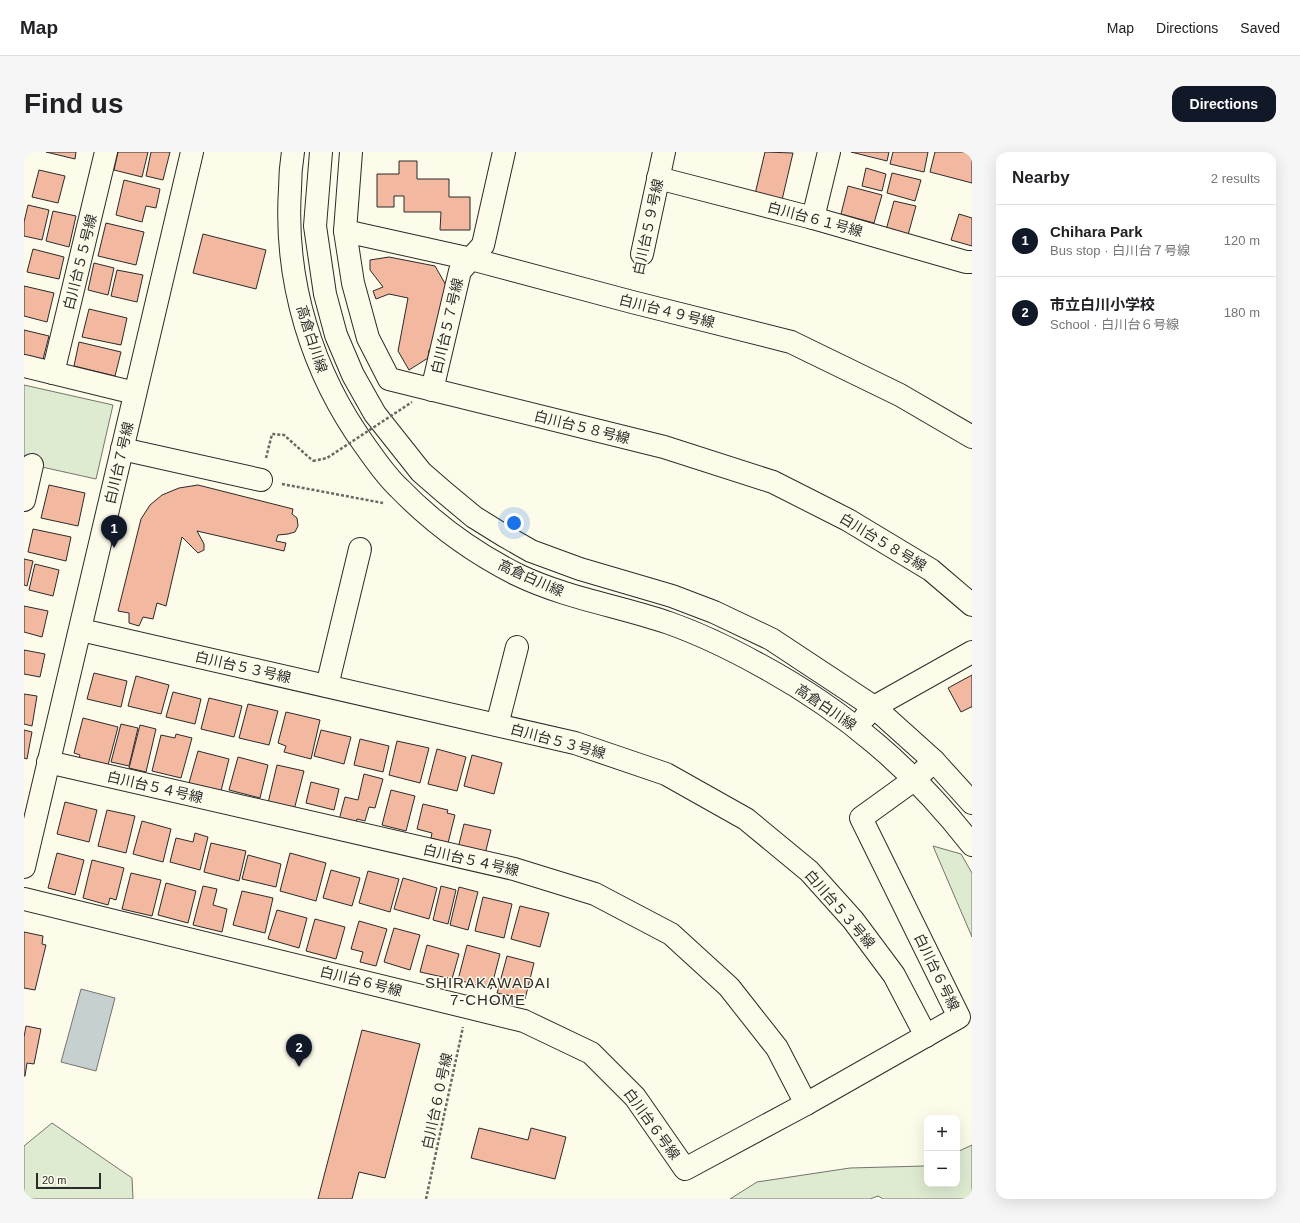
<!DOCTYPE html>
<html lang="en">
<head>
<meta charset="utf-8">
<style>
  :root { --surface:#fff; --page:#f6f6f6; --text:#202124; --muted:#757577; --line:#e0e0e0; --accent:#111827 }
  body { margin:0; font-family:Arial,"Noto Sans JP",sans-serif; background:var(--page); color:var(--text) }
  .controls { position:absolute; right:12px; bottom:12px; display:grid; overflow:hidden; border-radius:8px; box-shadow:0 4px 16px #0002 }
  .controls button { width:36px; height:36px; display:grid; place-items:center; padding:0; border:0; border-bottom:1px solid var(--line); background:var(--surface); color:var(--text); font:20px sans-serif }
  .scale { position:absolute; left:12px; bottom:10px; width:65px; box-sizing:border-box; padding-left:4px; border:2px solid #2b2b2b; border-top:0; font-size:11px; line-height:14px; white-space:nowrap; color:#2b2b2b; -webkit-text-stroke:3px #fdfbea; paint-order:stroke }
  .you { position:absolute; left:490px; top:371px; width:14px; height:14px; margin:-10px; border:3px solid #fff; border-radius:50%; background:#1a73e8; box-shadow:0 0 0 6px #1a73e833 }
  .badge { display:grid; place-items:center; width:26px; height:26px; border-radius:50%; background:var(--accent); color:#fff; font-size:13px; font-weight:700 }
  .pin { position:absolute; translate:-50% -33px; filter:drop-shadow(0 1px 2px #0008) }
  .pin::after { content:''; position:absolute; top:21px; width:14px; height:12px; background:inherit; clip-path:polygon(0 0,100% 0,50% 100%) }
  .list { margin:0; padding:0; list-style:none }
  h2 { display:flex; justify-content:space-between; align-items:center; height:52px; margin:0; padding:0 16px; font-size:17px }
  h2 small { font-size:13px; font-weight:400; color:var(--muted) }
  .list li { display:grid; grid-template-columns:26px 1fr auto; gap:12px; align-items:center; box-sizing:border-box; height:72px; padding:0 16px; border-top:1px solid var(--line) }
  .list b { display:block; font-size:15px; white-space:nowrap }
  .list p { margin:0; font-size:13px; white-space:nowrap; color:var(--muted) }
  .list em { font-size:13px; font-style:normal; color:var(--muted) }
  .map { position:relative; flex:none; width:948px; height:1047px; overflow:hidden; border-radius:12px }
  header { display:flex; align-items:center; gap:24px; box-sizing:border-box; height:56px; padding:0 20px; background:var(--surface); border-bottom:1px solid var(--line) }
  header strong { font-size:19px }
  nav { display:flex; gap:22px; margin-inline-start:auto; font-size:14px }
  .intro { display:flex; align-items:center; justify-content:space-between; box-sizing:border-box; height:96px; padding:0 24px }
  h1 { margin:0; font-size:28px }
  .button { padding:10px 18px; border-radius:12px; background:var(--accent); color:#fff; font-size:14px; font-weight:700 }
  main { display:flex; gap:24px; padding:0 24px }
  aside { flex:1; background:var(--surface); border-radius:12px; box-shadow:0 4px 16px #0002 }
  .map>svg:first-child { display:block }
  .green { fill:#deebd1; stroke:#74746e }
  .water { fill:#c7d0d0; stroke:#74746e }
  .building { fill:#f2b8a0; stroke:#2b2b2b }
  .lines { fill:none; stroke-linecap:round; stroke-linejoin:round }
  .minor-casing { stroke:#2b2b2b; stroke-width:24 }
  .path { stroke:#6a6964; stroke-width:2.5; stroke-dasharray:3 2; stroke-linecap:butt }
  .minor { stroke:#fdfbea; stroke-width:22 }
  .path-bridge { stroke:#6a6964; stroke-width:2.5; stroke-dasharray:3 2; stroke-linecap:butt }
  .labels { text-anchor:middle; dominant-baseline:central; stroke-width:3; stroke-linejoin:round; paint-order:stroke }
  .street-label { font-size:14px; fill:#2b2b2b; stroke:#fdfbea }
  .neighbourhood-label { font-size:15px; letter-spacing:1px; fill:#2b2b2b; stroke:#fdfbea }
</style>
</head>
<body>
<header>
<strong>Map</strong>
<nav><a>Map</a><a>Directions</a><a>Saved</a></nav>
</header>
<div class="intro"><h1>Find us</h1><a class="button">Directions</a></div>
<main>
<div class="map">
<svg width="948" height="1047" viewBox="0 0 948 1047">
  <rect width="100%" height="100%" fill="#fdfbea"/>
  <!-- green -->
  <g class="green">
    <path d="M0 233 89 253 72 327 0 311Z"/>
    <path d="M909 694 937 702 948 721V785Z"/>
    <path d="M28 971 108 1026 109 1047H0V994Z"/>
    <path d="M948 993V1047H859L854 1044 846 1047H706L733 1030 826 1016 900 1014 903 1013V1032H933V1000Z"/>
  </g>
  <!-- water -->
  <path class="water" d="M57 837 91 846 72 919 37 910Z"/>
  <!-- building -->
  <g class="building">
    <path d="M22 0H52L51 7Z"/>
    <path d="M94 0H124L118 25 90 18Z"/>
    <path d="M127 0H146L139 28 122 24Z"/>
    <path d="M741 0 769 1 758 48 731 42Z"/>
    <path d="M827 0H865L863 9Z"/>
    <path d="M869 0H904L900 20 866 12Z"/>
    <path d="M911 0H948V31L906 20Z"/>
    <path d="M375 9H393V27H425V45H446V78H416L417 60H380V44H370V55H353V22H375Z"/>
    <path d="M842 16 862 22 858 39 838 34Z"/>
    <path d="M15 18 41 24 34 51 8 45Z"/>
    <path d="M868 21 897 28 891 49 863 41Z"/>
    <path d="M100 28 136 37 132 56 122 54 118 70 92 63Z"/>
    <path d="M824 34 858 43 850 71 817 62Z"/>
    <path d="M870 49 892 54 884 83 862 78Z"/>
    <path d="M4 53 25 58 18 88 0 84V70Z"/>
    <path d="M29 59 52 64 45 95 22 89Z"/>
    <path d="M935 62 948 66V94L927 88Z"/>
    <path d="M82 71 120 80 112 113 74 104Z"/>
    <path d="M179 82 242 98 232 137 169 121Z"/>
    <path d="M9 97 40 105 35 127 3 120Z"/>
    <path d="M365 105 411 114 423 135 411 196 405 198 404 206 385 218 374 199 384 146 365 142 352 147 349 139 359 135 346 118V108Z"/>
    <path d="M70 111 90 116 84 143 64 138Z"/>
    <path d="M93 118 119 123 113 150 87 144Z"/>
    <path d="M0 134 30 141 23 170 0 164Z"/>
    <path d="M65 157 103 166 97 193 58 185Z"/>
    <path d="M0 178 25 184 18 211 0 207Z"/>
    <path d="M55 190 97 200 91 224 50 214Z"/>
    <path d="M25 333 61 341 54 374 17 366Z"/>
    <path d="M174 333 269 357 268 362 273 366 274 374 271 380 264 382 254 383 252 389 262 391 260 399 173 379 180 392V398L174 401 158 385 142 454 133 451 129 467 119 465 115 474 105 471V461L94 459 117 367 126 353 138 343 155 336Z"/>
    <path d="M9 377 47 385 42 409 4 400Z"/>
    <path d="M0 407 9 409 3 434 0 433Z"/>
    <path d="M11 412 35 418 29 444 5 438Z"/>
    <path d="M0 454 24 459 18 485 0 480Z"/>
    <path d="M0 498 21 502 16 525 0 522Z"/>
    <path d="M70 521 103 529 97 555 63 547Z"/>
    <path d="M948 523V555H947L937 560 924 536Z"/>
    <path d="M112 524 145 533 137 562 104 554Z"/>
    <path d="M149 540 177 547 171 572 142 565Z"/>
    <path d="M0 542 13 544 8 574 0 572Z"/>
    <path d="M185 546 218 554 210 585 177 577Z"/>
    <path d="M224 552 254 559 245 593 215 586Z"/>
    <path d="M262 560 296 568 287 607 260 600 262 594 254 591Z"/>
    <path d="M59 566 94 575 83 617 54 610 56 603 50 601Z"/>
    <path d="M97 572 114 576 105 614 87 610Z"/>
    <path d="M116 573 132 577 122 620 105 616Z"/>
    <path d="M0 578 8 580 3 607 0 606Z"/>
    <path d="M297 578 327 585 320 612 290 604Z"/>
    <path d="M152 582 168 586 157 626 128 619 137 583 151 586Z"/>
    <path d="M336 587 365 594 359 620 330 613Z"/>
    <path d="M373 589 405 596 396 631 365 623Z"/>
    <path d="M413 597 442 605 433 639 404 632Z"/>
    <path d="M174 599 205 607 197 639 165 631Z"/>
    <path d="M448 603 478 611 470 642 440 634Z"/>
    <path d="M214 605 244 613 236 646 205 638Z"/>
    <path d="M253 613 280 619 270 658 244 651Z"/>
    <path d="M340 622 359 627 351 656 345 655 341 669 333 667 330 676 314 672 321 645 334 648Z"/>
    <path d="M287 630 315 637 310 658 282 651Z"/>
    <path d="M367 638 391 644 382 679 358 673Z"/>
    <path d="M41 650 73 658 65 690 33 682Z"/>
    <path d="M399 652 424 658 423 661 431 663 424 691 407 686 408 681 393 677Z"/>
    <path d="M83 658 111 664 102 701 74 694Z"/>
    <path d="M118 669 147 677 139 710 109 702Z"/>
    <path d="M440 672 467 678 461 702 434 696Z"/>
    <path d="M171 681 184 685 176 718 146 710 152 686 169 690Z"/>
    <path d="M187 691 222 699 215 729 180 720Z"/>
    <path d="M33 701 60 708 51 743 24 736Z"/>
    <path d="M266 701 302 711 292 749 256 739Z"/>
    <path d="M224 703 257 712 252 735 218 727Z"/>
    <path d="M68 708 100 716 92 748 86 746 84 753 59 746Z"/>
    <path d="M307 718 336 726 328 754 299 746Z"/>
    <path d="M344 719 375 727 366 760 335 751Z"/>
    <path d="M107 721 137 728 128 764 98 757Z"/>
    <path d="M379 726 413 736 405 767 370 757Z"/>
    <path d="M142 731 172 739 164 771 134 763Z"/>
    <path d="M179 734 193 737 189 753 203 757 198 780 169 773Z"/>
    <path d="M417 734 432 738 424 772 409 768Z"/>
    <path d="M435 735 454 740 444 778 426 773Z"/>
    <path d="M218 739 249 746 241 781 209 773Z"/>
    <path d="M459 745 488 752 480 786 451 779Z"/>
    <path d="M496 754 525 761 516 795 487 787Z"/>
    <path d="M253 758 283 766 275 796 244 787Z"/>
    <path d="M291 767 321 775 312 807 282 799Z"/>
    <path d="M335 769 363 777 352 814 336 810 339 800 327 797Z"/>
    <path d="M370 776 396 783 386 818 360 810Z"/>
    <path d="M0 780 19 784 18 792 22 793 11 838 0 836Z"/>
    <path d="M403 793 435 802 428 827 396 820Z"/>
    <path d="M443 793 476 802 467 837 434 828Z"/>
    <path d="M483 804 510 811 501 847 473 841Z"/>
    <path d="M2 874 17 877 10 912 3 911 1 924H0V885Z"/>
    <path d="M338 878 396 892 361 1026 335 1020 328 1047H294Z"/>
    <path d="M455 976 504 988 507 976 542 985 531 1027 447 1006Z"/>
  </g>
  <g class="lines">
    <defs>
      <g id="minor">
        <path d="M269 0C267 12 266 25 266 37 260 129 288 221 342 295 352 309 362 324 375 336 409 371 450 401 494 423 542 446 595 454 645 471 676 482 707 497 736 513 821 559 889 617 948 693"/>
        <path d="M297 0 291 74 301 142 312 183 329 223 351 262 397 320 420 340 450 365 479 383 507 399 556 417 648 444 690 460 747 487 850 555 910 609 948 651"/>
        <path d="M327 0 321 79 329 131 344 186 365 227 640 295 749 330 824 368 907 418 948 453"/>
        <path d="M634 26 789 66 942 110H948"/>
        <path d="M789 66 805 0"/>
        <path d="M321 79 447 107 608 150 767 190 876 243 948 285"/>
        <path d="M618 102 640 0"/>
        <path d="M0 214 111 241"/>
        <path d="M29 221 82 0"/>
        <path d="M408 238 436 119 459 93 480 0"/>
        <path d="M98 297 237 328"/>
        <path d="M0 348 8 313"/>
        <path d="M57 478 551 591 642 622 722 667 785 719 829 768 870 823 902 884"/>
        <path d="M303 534 336 397"/>
        <path d="M841 565 850 555 948 500"/>
        <path d="M473 573 493 495"/>
        <path d="M24 610 490 717 571 742 647 782 705 835 753 896 782 952"/>
        <path d="M0 715 168 0"/>
        <path d="M0 747 500 869 567 901 611 945 661 1017 782 952 935 865 837 666 891 627 910 609"/>
      </g>
    </defs>
    <!-- minor casing -->
    <use href="#minor" class="minor-casing"/>
    <!-- path -->
    <g class="path">
      <path d="M242 306 248 282 260 283 289 309"/>
      <path d="M258 332 359 351"/>
      <path d="M402 1047 439 875"/>
    </g>
    <!-- minor -->
    <use href="#minor" class="minor"/>
    <!-- path-bridge -->
    <path class="path-bridge" d="M289 309 303 306 388 250"/>
  </g>
  <g class="labels">
    <!-- street labels -->
    <g class="street-label">
      <text transform="translate(791 67) rotate(15)">白川台６１号線</text>
      <text transform="translate(624 75) rotate(-78)">白川台５９号線</text>
      <text transform="translate(56 110) rotate(-76)">白川台５５号線</text>
      <text transform="translate(643 159) rotate(14)">白川台４９号線</text>
      <text transform="translate(423 174) rotate(-77)">白川台５７号線</text>
      <text transform="translate(288 187) rotate(72)">高倉白川線</text>
      <text transform="translate(558 275) rotate(14)">白川台５８号線</text>
      <text transform="translate(95 311) rotate(-77)">白川台７号線</text>
      <text transform="translate(859 390) rotate(31)">白川台５８号線</text>
      <text transform="translate(507 426) rotate(24)">高倉白川線</text>
      <text transform="translate(219 515) rotate(13)">白川台５３号線</text>
      <text transform="translate(802 555) rotate(34)">高倉白川線</text>
      <text transform="translate(534 589) rotate(15)">白川台５３号線</text>
      <text transform="translate(131 635) rotate(13)">白川台５４号線</text>
      <text transform="translate(447 708) rotate(13)">白川台５４号線</text>
      <text transform="translate(816 757) rotate(49)">白川台５３号線</text>
      <text transform="translate(913 820) rotate(64)">白川台６号線</text>
      <text transform="translate(337 829) rotate(14)">白川台６号線</text>
      <text transform="translate(413 949) rotate(-78)">白川台６０号線</text>
      <text transform="translate(628 972) rotate(54)">白川台６号線</text>
    </g>
    <!-- neighbourhood labels -->
    <g class="neighbourhood-label">
      <text x="464" y="830">SHIRAKAWADAI<tspan x="464" dy="17">7-CHOME</tspan></text>
    </g>
  </g>
</svg>
<div class="controls">
<button>+</button>
<button>−</button>
</div>
<div class="scale">20 m</div>
<div class="you"></div>
<div class="pin badge" style="left:90px;top:396px">1</div>
<div class="pin badge" style="left:275px;top:915px">2</div>
</div>
<aside>
<h2>Nearby<small>2 results</small></h2>
<ul class="list">
<li><span class="badge">1</span><div><b>Chihara Park</b><p>Bus stop · 白川台７号線</p></div><em>120 m</em></li>
<li><span class="badge">2</span><div><b>市立白川小学校</b><p>School · 白川台６号線</p></div><em>180 m</em></li>
</ul>
</aside>
</main>
</body>
</html>
